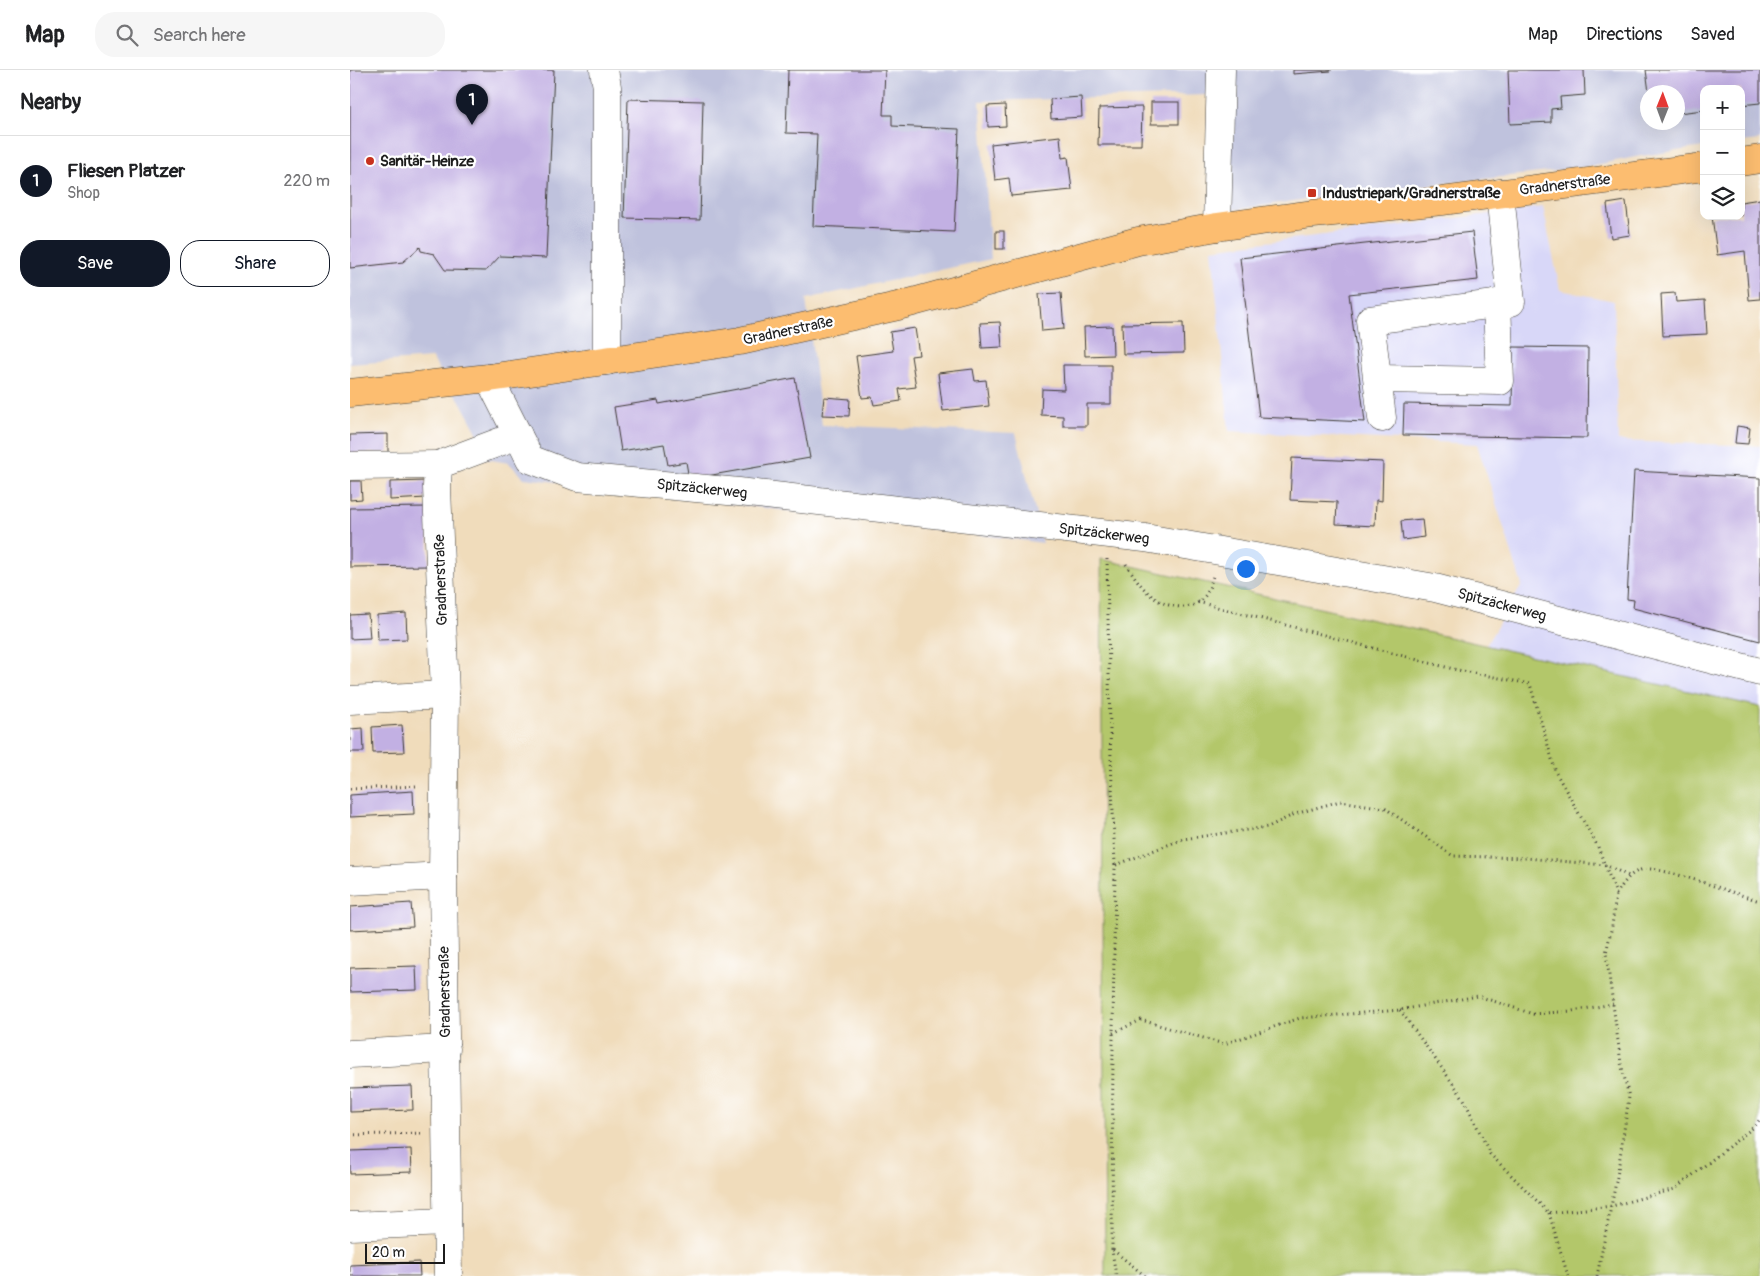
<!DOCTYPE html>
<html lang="en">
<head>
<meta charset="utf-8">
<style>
  :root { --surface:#fff; --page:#f6f6f6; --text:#202124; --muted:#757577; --line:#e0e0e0; --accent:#111827 }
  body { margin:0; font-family:Pangolin,sans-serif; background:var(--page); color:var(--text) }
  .controls { position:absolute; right:15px; top:15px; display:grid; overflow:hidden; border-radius:10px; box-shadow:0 5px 20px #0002 }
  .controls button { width:45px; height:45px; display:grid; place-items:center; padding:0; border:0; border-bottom:1px solid var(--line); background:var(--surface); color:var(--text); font:25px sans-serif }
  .compass { position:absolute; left:1290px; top:15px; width:45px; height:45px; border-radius:50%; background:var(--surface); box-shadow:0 5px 20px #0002; rotate:1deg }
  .scale { position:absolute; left:15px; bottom:12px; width:80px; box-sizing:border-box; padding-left:5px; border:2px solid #1c1c1c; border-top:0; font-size:14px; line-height:18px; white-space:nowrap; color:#1c1c1c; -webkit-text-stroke:4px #fff; paint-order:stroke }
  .you { position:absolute; left:895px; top:498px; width:18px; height:18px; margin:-12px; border:4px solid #fff; border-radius:50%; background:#1a73e8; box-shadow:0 0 0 8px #1a73e833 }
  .badge { display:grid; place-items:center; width:32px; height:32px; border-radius:50%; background:var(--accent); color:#fff; font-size:16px; font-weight:700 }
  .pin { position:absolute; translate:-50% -41px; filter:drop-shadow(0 1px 2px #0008) }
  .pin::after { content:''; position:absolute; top:26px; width:18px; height:15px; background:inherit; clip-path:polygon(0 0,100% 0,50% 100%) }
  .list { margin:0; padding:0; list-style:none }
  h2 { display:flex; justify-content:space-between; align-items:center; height:65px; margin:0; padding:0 20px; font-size:21px }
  h2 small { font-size:16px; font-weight:400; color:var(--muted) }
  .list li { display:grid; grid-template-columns:32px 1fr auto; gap:15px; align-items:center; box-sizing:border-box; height:90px; padding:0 20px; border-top:1px solid var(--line) }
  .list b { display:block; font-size:19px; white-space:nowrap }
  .list p { margin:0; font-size:16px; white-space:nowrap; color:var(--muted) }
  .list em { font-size:16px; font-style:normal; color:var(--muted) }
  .actions { display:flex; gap:10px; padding:15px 20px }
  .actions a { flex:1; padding:11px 0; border:1px solid var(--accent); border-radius:20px; text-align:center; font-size:18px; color:var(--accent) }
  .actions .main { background:var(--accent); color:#fff }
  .icon { flex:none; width:28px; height:28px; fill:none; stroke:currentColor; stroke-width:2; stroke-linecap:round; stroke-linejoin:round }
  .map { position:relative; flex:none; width:1410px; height:1206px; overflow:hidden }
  header { display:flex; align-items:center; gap:30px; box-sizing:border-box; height:70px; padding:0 25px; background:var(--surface); border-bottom:1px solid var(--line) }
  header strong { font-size:24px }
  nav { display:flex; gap:28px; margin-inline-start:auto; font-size:18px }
  .search { width:350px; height:45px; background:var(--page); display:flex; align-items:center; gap:12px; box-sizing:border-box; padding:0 18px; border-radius:20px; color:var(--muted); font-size:19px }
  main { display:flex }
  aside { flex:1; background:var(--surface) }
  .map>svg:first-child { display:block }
  .built { fill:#d8d7f8 }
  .industrial { fill:#bfc2dd; fill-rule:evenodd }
  .green { fill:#b3c76b; stroke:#687244 }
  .building { fill:#c2b0e3 }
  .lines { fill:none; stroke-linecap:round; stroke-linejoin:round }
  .minor-casing { stroke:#3c3934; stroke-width:29 }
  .major-casing { stroke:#3c3934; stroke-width:29 }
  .path { stroke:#3c3934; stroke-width:3; stroke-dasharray:1 4; stroke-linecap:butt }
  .minor { stroke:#fff; stroke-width:28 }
  .major { stroke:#fcbd6f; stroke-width:28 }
  .poi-dot { fill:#c8321e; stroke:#fff; stroke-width:2 }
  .labels { text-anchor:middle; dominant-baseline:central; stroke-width:4.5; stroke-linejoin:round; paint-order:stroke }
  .poi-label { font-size:15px; font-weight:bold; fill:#1c1c1c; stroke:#fff; text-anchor:start }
  .street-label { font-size:15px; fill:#1c1c1c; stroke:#fff }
</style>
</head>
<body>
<header>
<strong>Map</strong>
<div class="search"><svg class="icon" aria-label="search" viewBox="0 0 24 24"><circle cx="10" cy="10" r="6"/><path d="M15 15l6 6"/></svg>Search here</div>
<nav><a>Map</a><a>Directions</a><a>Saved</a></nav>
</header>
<main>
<aside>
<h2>Nearby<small></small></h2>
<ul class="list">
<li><span class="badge">1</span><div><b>Fliesen Platzer</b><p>Shop</p></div><em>220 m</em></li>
</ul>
<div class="actions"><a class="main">Save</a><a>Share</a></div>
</aside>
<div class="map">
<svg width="1410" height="1206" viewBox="0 0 1410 1206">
  <rect width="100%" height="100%" fill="#fff"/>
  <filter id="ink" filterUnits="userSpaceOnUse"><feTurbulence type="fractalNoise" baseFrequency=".02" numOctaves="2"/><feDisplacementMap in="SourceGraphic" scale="10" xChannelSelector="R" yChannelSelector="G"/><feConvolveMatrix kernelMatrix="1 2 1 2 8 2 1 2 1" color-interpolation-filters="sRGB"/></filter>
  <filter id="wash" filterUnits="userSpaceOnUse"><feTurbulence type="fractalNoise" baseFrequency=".0096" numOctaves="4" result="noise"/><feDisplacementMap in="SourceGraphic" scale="20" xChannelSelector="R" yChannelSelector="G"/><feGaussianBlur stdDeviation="1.12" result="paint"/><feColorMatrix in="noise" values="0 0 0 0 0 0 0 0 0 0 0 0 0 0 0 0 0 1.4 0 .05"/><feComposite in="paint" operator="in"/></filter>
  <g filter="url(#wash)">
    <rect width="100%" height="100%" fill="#f0dcbb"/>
    <!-- built -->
    <path class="built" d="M1193 137 1210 220 1264 231 1268 371 1410 376V637L1136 575 1172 515 1127 374 879 361 862 179Z"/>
    <!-- industrial -->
    <path class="industrial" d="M0 0H1410V70L1391 72V19H1354V77L1291 86 1225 99 971 127 862 143 860 25 630 31 641 189 456 229 472 355 666 363 693 473 174 408 159 393 135 389 129 366 110 331 82 288 0 294ZM1298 22H1328V52H1298Z"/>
    <!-- green -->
    <path class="green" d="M751 489 1410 637V1206H755Z"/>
    <g id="blocks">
      <!-- building -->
      <g class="building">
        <path d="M0 0H204L196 188 150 186 136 201 95 200 84 184 71 181 70 177 53 192 0 198Z"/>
        <path d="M438 0H535L533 45H542V56L609 59 604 162 463 156 467 64 436 63Z"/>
        <path d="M943 0H981V1L943 4Z"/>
        <path d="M1158 0H1234L1235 25 1210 27 1211 38 1201 39V52L1160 54Z"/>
        <path d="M1296 0H1410V33L1391 35V19H1354V40L1328 43V22H1299Z"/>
        <path d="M731 27 732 47 701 49 700 29Z"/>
        <path d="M278 29 353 31 350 150 274 148Z"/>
        <rect x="801" y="32" width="28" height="22"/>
        <path d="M655 35 656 56 638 57 637 36Z"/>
        <path d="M792 37 791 75H748L749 38Z"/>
        <path d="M710 66 712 88 718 87 722 120 661 126 659 108 645 110 641 74Z"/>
        <path d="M1410 129V229L1399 230 1395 181 1367 185 1362 146H1391V132Z"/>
        <path d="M1276 131 1280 165 1261 168 1257 134Z"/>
        <rect x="646" y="161" width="8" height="18"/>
        <path d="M1122 162 1128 210 999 224 1015 352 909 347 890 188Z"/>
        <path d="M711 223 714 259 692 261 689 224Z"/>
        <path d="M1325 223 1326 232 1355 230 1357 264 1313 266 1311 224Z"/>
        <path d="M650 252 652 277 632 278 630 253Z"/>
        <path d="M833 253 834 283 773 284 772 254Z"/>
        <path d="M762 256 763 285 735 286 734 257Z"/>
        <path d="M565 258 569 285 561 286 566 317 549 319 551 331 524 335 522 327 512 328 506 286 543 281 540 262Z"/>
        <path d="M1163 277 1238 278 1237 368 1053 365 1054 334 1162 336Z"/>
        <path d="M713 295H761V334H737V356H713V346L691 345 692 319 714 320Z"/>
        <path d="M623 299 625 311 636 310 639 336 593 341 588 303Z"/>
        <path d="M445 308 460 388 339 409 336 392 318 395 314 374 271 381 264 337 308 330 309 334Z"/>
        <path d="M474 327 500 329 499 346 472 345Z"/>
        <path d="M1387 356 1400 358 1398 374 1385 373Z"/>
        <path d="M38 364V383H0V365Z"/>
        <path d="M942 388 1033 392 1032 431 1026 430 1025 456 986 454 987 432 940 430Z"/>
        <path d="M1284 401 1410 408V571L1283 538 1284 530 1277 529Z"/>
        <path d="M0 411H11L12 429 0 430Z"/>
        <path d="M76 411V428L40 430V412Z"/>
        <path d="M78 437 79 496 0 497V438Z"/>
        <path d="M1072 449 1074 467 1053 470 1051 451Z"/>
        <path d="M56 543 57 569 28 570 27 545Z"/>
        <path d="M18 544 20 568 0 569V545Z"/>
        <path d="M52 655 54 682 23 683 22 657Z"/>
        <path d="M13 658 14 682H0V659Z"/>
        <path d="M63 721 64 744 0 747V725Z"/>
        <path d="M61 833 63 857 0 860V837Z"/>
        <path d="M66 896 67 920 0 922V898Z"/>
        <path d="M62 1016 63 1040 0 1042V1018Z"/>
        <path d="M61 1079 62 1102 0 1104V1081Z"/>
        <path d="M69 1192 70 1206H0V1195Z"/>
      </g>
    </g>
  </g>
  <g filter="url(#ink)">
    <use href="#blocks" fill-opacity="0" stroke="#3c3934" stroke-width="1"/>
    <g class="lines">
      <defs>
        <g id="minor">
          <path d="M254 0 257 17V291"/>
          <path d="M867 157 871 0"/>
          <path d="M139 308 180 389 227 407 389 422 795 468 1085 518 1410 602"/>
          <path d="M1028 309 1150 311 1147 233"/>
          <path d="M1032 348 1020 250 1161 232 1150 123"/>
          <path d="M0 396 88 395"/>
          <path d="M0 630 95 625"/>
          <path d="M0 811 93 806"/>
          <path d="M0 984 96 979"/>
          <path d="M0 1156 97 1152"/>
          <path d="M98 1206 93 806 95 625 87 417 88 395 168 365"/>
        </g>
        <g id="major">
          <path d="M1391 92 1410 89"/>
          <path d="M0 323 139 308 390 271 548 236 788 171 867 157 963 144 1092 131 1354 97"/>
        </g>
      </defs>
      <!-- minor casing -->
      <use href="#minor" class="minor-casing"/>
      <!-- major casing -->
      <use href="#major" class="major-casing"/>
      <!-- path -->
      <g class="path">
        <path d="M757 489 760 661 765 795 763 963 762 1180 766 1206"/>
        <path d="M776 494C791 516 802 535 831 537 839 537 848 535 854 527 859 522 861 512 863 506"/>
        <path d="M848 532 1103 599 1180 614 1206 703 1248 777 1266 824C1274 813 1280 802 1294 799 1312 796 1388 825 1410 831"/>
        <path d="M0 719 66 716"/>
        <path d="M766 795 833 769 918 757 945 744 990 731 1035 738 1103 786 1176 788 1255 795 1279 806"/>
        <path d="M1050 940 1114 1029 1140 1084 1199 1143 1262 1136 1325 1119 1405 1056 1410 1049"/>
        <path d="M763 963 791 950 874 974 950 948 1050 940 1128 926 1183 944 1222 941 1263 934"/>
        <path d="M0 1065 71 1063"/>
        <path d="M1199 1143 1218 1206"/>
        <path d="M763 1180 795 1206"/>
        <path d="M1247 1206 1267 1107 1279 1027 1271 993 1256 883 1262 856 1266 824"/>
      </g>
      <!-- minor -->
      <use href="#minor" class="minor"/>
      <!-- major -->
      <use href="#major" class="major"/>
    </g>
  </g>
  <!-- markers -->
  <g class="poi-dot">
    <circle cx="20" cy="91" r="5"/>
    <rect x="957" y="118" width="10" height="10" rx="2.5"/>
  </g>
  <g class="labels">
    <!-- poi labels -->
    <g class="poi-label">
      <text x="30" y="91">Sanitär-Heinze</text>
      <text x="972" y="123">Industriepark/Gradnerstraße</text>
    </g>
    <!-- street labels -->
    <g class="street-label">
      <text transform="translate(1215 115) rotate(-7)">Gradnerstraße</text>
      <text transform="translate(438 261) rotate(-12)">Gradnerstraße</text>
      <text transform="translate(352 419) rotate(6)">Spitzäckerweg</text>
      <text transform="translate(754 464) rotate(7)">Spitzäckerweg</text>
      <text transform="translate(91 510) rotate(-92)">Gradnerstraße</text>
      <text transform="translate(1152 535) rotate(15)">Spitzäckerweg</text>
      <text transform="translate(95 922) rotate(-91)">Gradnerstraße</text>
    </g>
  </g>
</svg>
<div class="controls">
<button>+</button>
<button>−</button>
<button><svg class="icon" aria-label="layers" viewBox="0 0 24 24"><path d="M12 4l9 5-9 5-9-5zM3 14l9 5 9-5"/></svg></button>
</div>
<svg class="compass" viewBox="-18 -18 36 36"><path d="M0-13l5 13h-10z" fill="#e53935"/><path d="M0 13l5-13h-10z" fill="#757577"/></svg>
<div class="scale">20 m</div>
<div class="you"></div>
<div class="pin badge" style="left:122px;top:55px">1</div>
</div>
</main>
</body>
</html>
